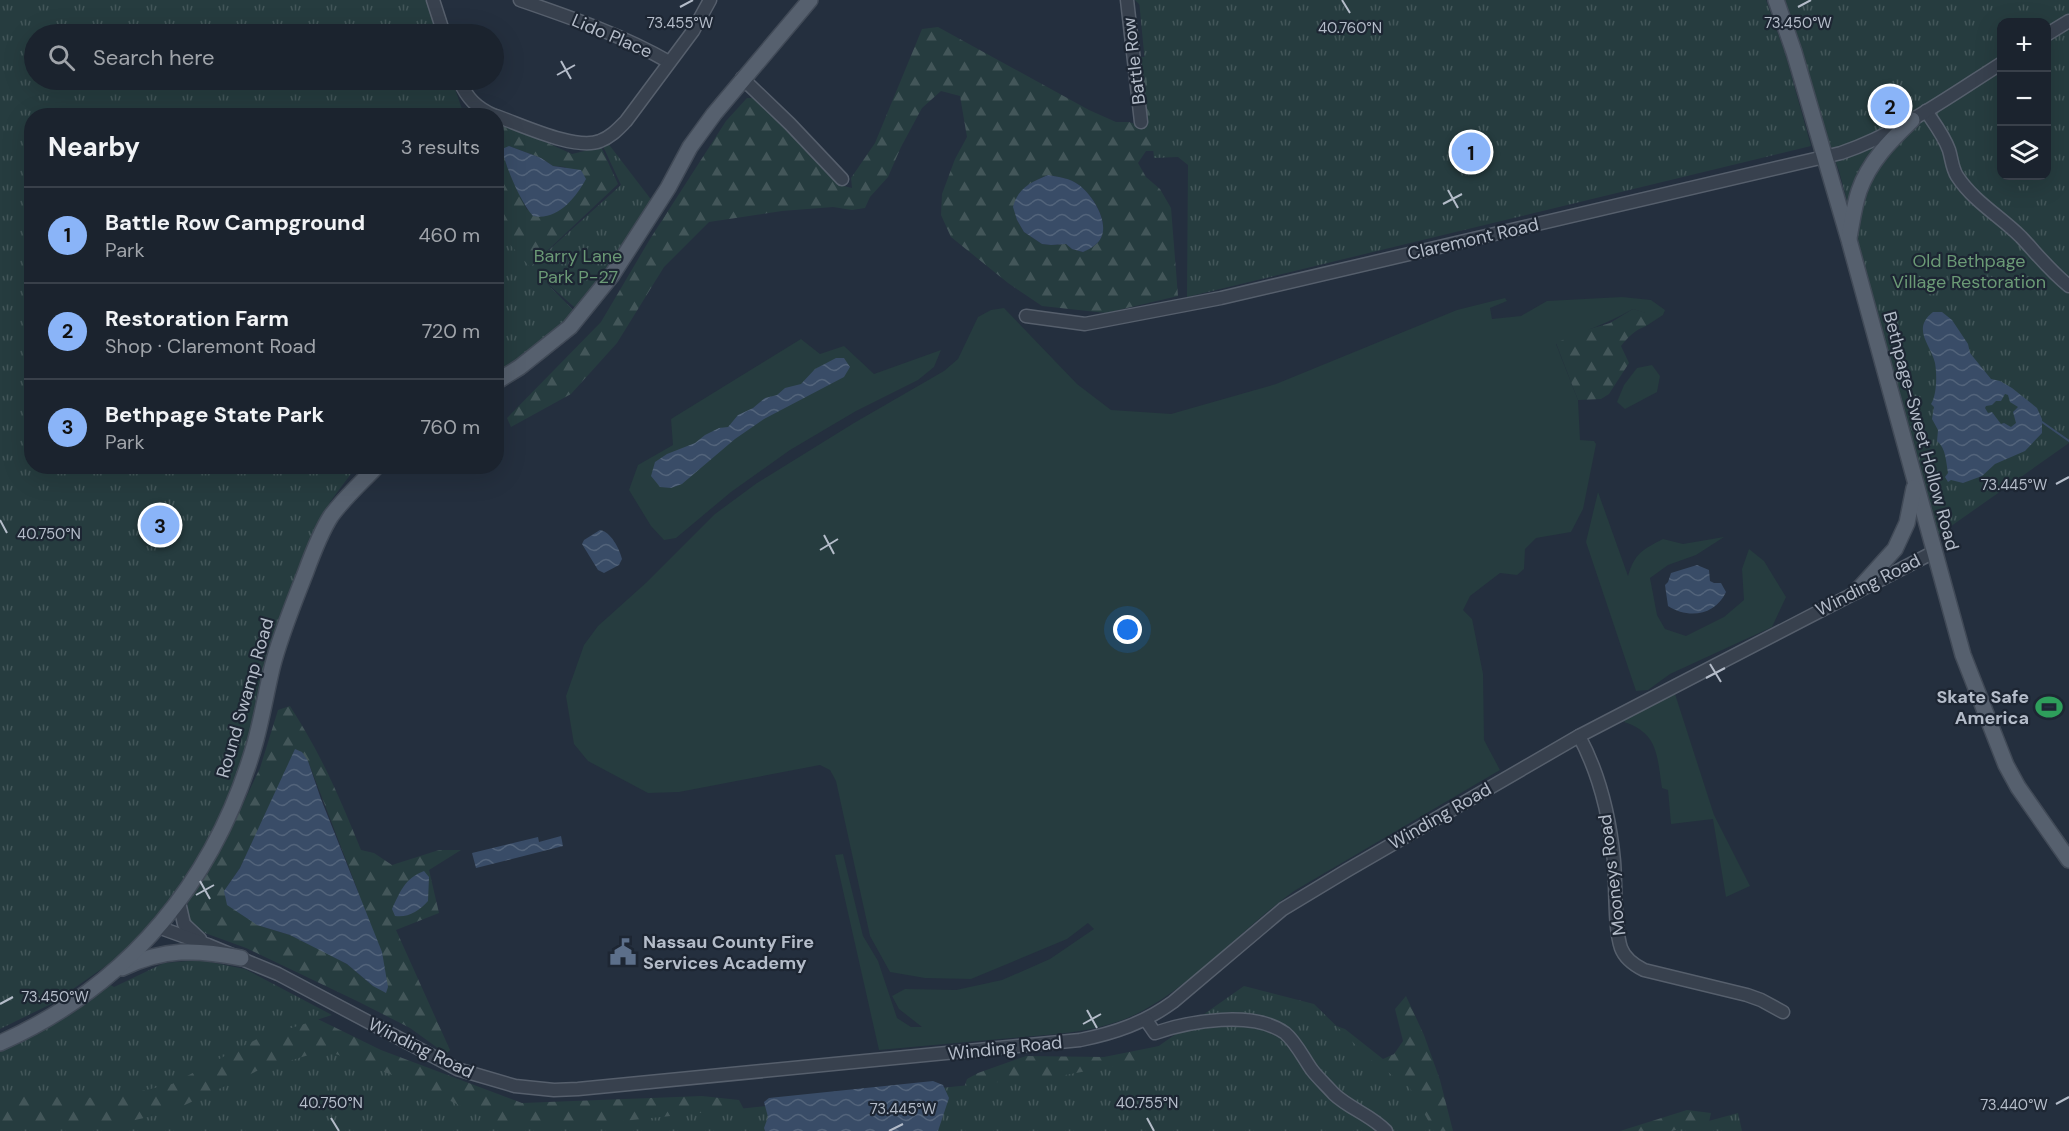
<!DOCTYPE html>
<html lang="en">
<head>
<meta charset="utf-8">
<style>
  :root { --surface:#1b232e; --page:#242b36; --text:#f1f3f6; --muted:#a0a4aa; --line:#39404a; --accent:#8ab4f8 }
  body { margin:0; font-family:"DM Sans",sans-serif; background:var(--page); color:var(--text) }
  .controls { position:absolute; right:18px; top:18px; display:grid; overflow:hidden; border-radius:12px; box-shadow:0 6px 24px #0002 }
  .controls button { width:54px; height:54px; display:grid; place-items:center; padding:0; border:0; border-bottom:2px solid var(--line); background:var(--surface); color:var(--text); font:30px sans-serif }
  .you { position:absolute; left:1128px; top:630px; width:21px; height:21px; margin:-15px; border:4px solid #fff; border-radius:50%; background:#1a73e8; box-shadow:0 0 0 9px #1a73e833 }
  .badge { display:grid; place-items:center; width:39px; height:39px; border-radius:50%; background:var(--accent); color:#111; font-size:20px; font-weight:700 }
  .pin { position:absolute; translate:-50% -50%; border:3px solid #fff; box-shadow:0 2px 6px #0006 }
  .list { margin:0; padding:0; list-style:none }
  h2 { display:flex; justify-content:space-between; align-items:center; height:78px; margin:0; padding:0 24px; font-size:26px }
  h2 small { font-size:20px; font-weight:400; color:var(--muted) }
  .list li { display:grid; grid-template-columns:39px 1fr auto; gap:18px; align-items:center; box-sizing:border-box; height:96px; padding:0 24px; border-top:2px solid var(--line) }
  .list b { display:block; font-size:22px; white-space:nowrap }
  .list p { margin:0; font-size:20px; white-space:nowrap; color:var(--muted) }
  .list em { font-size:20px; font-style:normal; color:var(--muted) }
  .icon { flex:none; width:33px; height:33px; fill:none; stroke:currentColor; stroke-width:2; stroke-linecap:round; stroke-linejoin:round }
  .map { position:relative; flex:none; width:2069px; height:1131px; overflow:hidden }
  .search { position:absolute; background:var(--surface); box-shadow:0 6px 24px #0002; left:24px; top:24px; width:480px; height:66px; display:flex; align-items:center; gap:15px; box-sizing:border-box; padding:0 21px; border-radius:33px; color:var(--muted); font-size:22px }
  .panel { position:absolute; background:var(--surface); box-shadow:0 6px 24px #0002; left:24px; top:108px; width:480px; height:366px; border-radius:24px }
  .map>svg:first-child { display:block }
  .grass { fill:#263c3f }
  .forest { fill:url(#forest-firs); fill-rule:evenodd }
  .park { fill:url(#park-tufts); fill-rule:evenodd }
  .water { fill:url(#water-waves); fill-rule:evenodd }
  .lines { fill:none; stroke-linecap:round; stroke-linejoin:round }
  .stream { stroke:#394c67; stroke-width:2 }
  .minor-casing { stroke:#565f6c; stroke-width:15 }
  .major-casing { stroke:#414a57; stroke-width:18 }
  .minor { stroke:#38414e; stroke-width:12 }
  .major { stroke:#56606e; stroke-width:15 }
  .ticks { fill:none; stroke:#b4bcc9; stroke-width:2 }
  .labels { text-anchor:middle; dominant-baseline:central; stroke-width:4.5; stroke-linejoin:round; paint-order:stroke }
  .street-label { font-size:18px; fill:#b4bcc9; stroke:#1d2633 }
  .park-label { font-size:18px; fill:#6b9a76; stroke:#1d2633 }
  .poi-label { font-size:18px; font-weight:bold; fill:#b4bcc9; stroke:#1d2633; text-anchor:end }
  .ticks-label { font-size:15px; text-anchor:middle; fill:#b4bcc9; stroke:#1d2633; stroke-width:4.5; stroke-linejoin:round; paint-order:stroke }
</style>
</head>
<body>
<div class="map">
<svg width="2069" height="1131" viewBox="0 0 2069 1131">
  <defs>
    <pattern id="forest-firs" width="22" height="20" patternUnits="userSpaceOnUse" patternTransform="scale(1.5)"><rect width="22" height="20" fill="#263c3f"/><path d="M5 1l3.5 6h-7zM16 11l3.5 6h-7z" fill="#435659"/></pattern>
    <pattern id="park-tufts" width="24" height="20" patternUnits="userSpaceOnUse" patternTransform="scale(1.5)"><rect width="24" height="20" fill="#263c3f"/><path d="M3 7l-1-3M5 7V3M7 7l1-3M15 17l-1-3M17 17v-4M19 17l1-3" fill="none" stroke="#435659"/></pattern>
    <pattern id="water-waves" width="16" height="10" patternUnits="userSpaceOnUse" patternTransform="scale(1.5)"><rect width="16" height="10" fill="#394c67"/><path d="M0 5q4-4 8 0t8 0" fill="none" stroke="#53647b"/></pattern>
  </defs>
  <rect width="100%" height="100%" fill="#242f3e"/>
  <!-- grass -->
  <g class="grass">
    <path d="M1622 297 1651 300 1665 310 1663 315 1646 326 1645 313 1633 309C1607 324 1583 331 1556 344L1578 400 1580 440 1594 441 1596 444 1583 509 1571 532 1536 538 1525 549 1524 569 1517 575 1500 573 1470 596 1463 610 1472 619 1483 674 1484 740 1500 770 1294 891C1243 928 1197 981 1144 1010 1103 1033 1056 1034 1011 1038 967 1042 923 1046 879 1050L835 855 843 854 863 936 878 961 897 1018 911 1027H922L899 1009 892 996 905 989 956 990 1002 980 1050 959 1094 929 1088 923 1067 939 971 979 925 978 890 972 870 936 836 781 830 770 820 765 679 792 648 793 588 761 574 744 566 696 584 645 598 626 647 582 715 514 757 483 854 423 944 371 958 359 978 317 991 310 1004 308 1077 384 1111 410 1171 414 1276 384 1457 310 1505 298 1507 301 1490 308 1492 319 1521 316 1547 301Z"/>
    <path d="M801 339 820 354 844 346 874 374 941 350 934 367 918 380 856 411 790 450 731 492 676 538 664 540 651 526 629 490 638 465 673 445 671 419Z"/>
    <path d="M1652 365 1660 376 1657 392 1625 409 1617 402 1624 385 1637 368Z"/>
    <path d="M1598 492 1628 576C1635 553 1642 550 1663 539L1683 544 1724 537 1696 555 1668 565 1650 578 1657 615 1665 629 1686 636 1724 617 1744 600 1742 569 1749 549 1764 561 1786 597 1772 627 1670 674 1648 690 1636 691 1586 542Z"/>
    <path d="M1675 694 1714 815 1750 886 1726 897 1713 819 1671 824 1668 790 1662 788C1657 757 1659 733 1624 722L1628 716Z"/>
  </g>
  <!-- forest -->
  <g class="forest">
    <path d="M1135 0H1176L1178 6 1189 0 1207 3 1238 15 1248 28 1316 35 1329 43 1336 59 1325 82 1324 99 1369 144 1364 165 1348 171 1326 163 1317 153 1299 150 1226 167 1209 161 1159 151H1146L1138 163 1146 177 1160 189 1171 208 1178 296 1106 313 1042 306 1008 283 951 237 941 215 942 194 955 159 967 137 960 96 941 91 922 108 901 147 888 177 870 197 865 208 852 210 833 207 782 211 709 222 664 267 617 343 571 394 511 427 507 418 601 322 650 239 726 121 747 98H754L844 186 852 188 851 178 875 143 922 29 938 27 1089 110 1116 122H1129L1146 127 1139 57H1174L1187 65 1203 70 1223 63 1224 48 1174 19 1161 20 1151 16ZM1048 175C1058 177 1070 178 1079 185 1094 196 1115 229 1095 245 1092 248 1087 249 1083 252L1072 249 1066 244 1051 245 1042 244 1024 232 1017 220 1014 207C1018 189 1031 182 1048 175Z"/>
    <path d="M497 120 572 154 601 147 618 184 530 267 585 322C558 347 532 373 497 386ZM509 146 541 158 553 166 566 167 527 210 506 164Z"/>
    <path d="M1633 309 1646 313V326C1635 330 1628 337 1621 346L1629 363 1609 394 1601 399 1578 400 1556 343 1580 332 1610 323Z"/>
    <path d="M290 706C321 754 340 798 361 850L374 853 392 865 439 850H461L429 870 439 913 396 930 450 1050 446 1054 410 1028 359 1002 246 948 194 929 188 916V901L230 831 260 768 278 710ZM308 761 358 891 373 986 347 964 317 948 290 935 257 925 224 891 240 868 267 812Z"/>
    <path d="M1406 996 1424 1035 1440 1080 1453 1131H950L967 1079 978 1073 1026 1056 1104 1057 1209 1036 1302 1014 1345 1029 1383 1059 1394 1054 1403 1041 1395 1009Z"/>
    <path d="M281 1001 381 1050 522 1103 702 1096 739 1100 755 1131H0V1055Z"/>
    <path d="M1687 1110 1711 1113 1707 1131H1620Z"/>
  </g>
  <!-- park -->
  <g class="park">
    <path d="M0 0H426L438 34H34V80H452L464 115 32 116V466L356 467 330 502 308 549 236 778 208 841 172 896 148 926 120 956 53 1003 0 1029Z"/>
    <path d="M1139 0H1766L1785 53 1811 146 1187 297 1188 165 1178 157 1154 158Z"/>
    <path d="M1775 0H2069V443L1937 536 1839 171ZM2002 22H2046V176H2002Z"/>
    <path d="M607 142 656 206 581 313 540 277 585 322 546 358 496 384V211L506 240 530 267 621 185 602 144Z"/>
    <path d="M200 960 245 969 332 1015 257 1039 172 1084 111 1098 0 1096V1050L28 1038 107 983 114 987 164 963Z"/>
    <path d="M1244 986 1314 1004 1371 1060 1410 1088 1434 1131H0V1122L109 1126 170 1112 259 1070 325 1050 419 1085 498 1125H584L1065 1075 1136 1062Z"/>
    <path d="M1738 1113 1742 1131H1672Z"/>
  </g>
  <!-- water -->
  <g class="water">
    <path d="M509 146 541 158 553 166 581 170 586 179C575 199 557 221 533 216 520 201 506 168 502 149Z"/>
    <path d="M1048 175C1059 177 1070 178 1079 185 1094 196 1115 230 1095 245 1092 248 1087 250 1083 252L1072 249 1066 244 1051 245 1042 244 1024 232 1017 220 1013 207C1018 188 1031 182 1048 175Z"/>
    <path d="M1933 312H1942L1952 320 1968 344 1970 353 1991 379 2000 381 2012 388 2037 408 2042 419V433L2025 451 1995 464 1982 476 1963 483 1951 480 1948 482 1945 477 1948 473C1946 462 1946 448 1937 441L1938 430 1932 419 1934 407 1931 404C1937 395 1937 374 1935 363 1931 345 1911 329 1933 312ZM2005 394 2008 395 2010 402 2018 407 2013 412 2016 423 2011 427 2004 423 2001 424 1992 412 1988 413 1985 408 1986 406 1992 405 1996 401H2001Z"/>
    <path d="M836 358H844L850 367 844 377 764 419 735 439 682 484 671 488 660 487 651 476 655 462 667 454 695 443 705 435 719 428 728 427 738 415 753 408 765 398 777 395 785 388 801 384 815 369Z"/>
    <path d="M600 530C611 532 619 548 622 559L619 565 604 573 598 570 582 544 584 540Z"/>
    <path d="M1697 565 1709 570 1710 581 1714 583H1721L1726 592C1715 616 1688 619 1668 606L1665 585 1668 582 1671 573Z"/>
    <path d="M295 749 302 752 308 761 321 799 382 952 388 987 386 993 373 986 347 964 290 935 257 925 227 905 224 891 240 868Z"/>
    <path d="M561 836 563 846 476 868 472 853 538 837 539 842Z"/>
    <path d="M424 871 429 877 428 901C419 911 408 918 395 916L392 909C400 892 405 878 424 871Z"/>
    <path d="M933 1081 943 1085 949 1098 938 1131H765L764 1128 768 1117 764 1102 769 1098Z"/>
  </g>
  <g class="lines">
    <!-- stream -->
    <path class="stream" d="M2042 422 2069 441"/>
    <defs>
      <g id="minor">
        <path d="M433 0 444 34"/>
        <path d="M520 0C572 18 622 35 669 62"/>
        <path d="M1127 0 1141 122"/>
        <path d="M2046 35 2069 21"/>
        <path d="M742 78 790 124 842 179"/>
        <path d="M459 80C467 98 476 108 495 116"/>
        <path d="M1926 111C1934 123 1944 136 1949 150 1952 160 1952 168 1957 176 1974 202 2000 216 2021 237 2037 254 2050 271 2069 286"/>
        <path d="M496 116C522 125 576 151 600 141 611 137 618 129 626 121L693 31 710 0"/>
        <path d="M1026 316 1085 324 1221 298 1841 153C1899 133 1950 96 2002 63"/>
        <path d="M1579 736C1599 773 1610 819 1614 861 1616 884 1614 928 1621 948 1625 959 1634 965 1644 970L1747 995 1761 1000 1783 1012"/>
        <path d="M179 902 184 924 200 939"/>
        <path d="M158 927 208 945 278 974 457 1069 515 1086 554 1090 578 1089 1080 1040C1115 1033 1144 1023 1173 1002L1283 909 1346 871 1579 736 1934 552"/>
        <path d="M1146 1020 1155 1033C1190 1021 1253 1010 1285 1033 1296 1042 1304 1059 1312 1070 1319 1079 1327 1086 1334 1094 1350 1109 1371 1115 1386 1131"/>
      </g>
      <g id="major">
        <path d="M1776 0 1794 52 1849 240 1963 655 2006 765 2018 787 2069 860"/>
        <path d="M1849 238C1852 222 1854 206 1859 191 1869 162 1890 141 1912 120"/>
        <path d="M496 382 520 367 570 327 612 275 668 188 690 147 714 114 810 0"/>
        <path d="M1857 591 1895 549 1907 523 1914 488"/>
        <path d="M122 968C165 948 196 949 241 958"/>
        <path d="M0 1043C130 985 216 879 255 743 262 718 266 693 272 668 280 636 293 605 305 574 312 555 320 533 331 516 344 498 362 482 377 466"/>
      </g>
    </defs>
    <!-- minor casing -->
    <use href="#minor" class="minor-casing"/>
    <!-- major casing -->
    <use href="#major" class="major-casing"/>
    <!-- minor -->
    <use href="#minor" class="minor"/>
    <!-- major -->
    <use href="#major" class="major"/>
  </g>
  <!-- ticks -->
  <path class="ticks" d="M1342 0 1350 13M680 7 693 0M1798 7 1811 0M561 61 571 79M557 75 575 65M1448 190 1458 208M1443 204 1462 194M2056 484 2069 477M0 520 7 533M824 535 834 554M820 550 838 539M1710 664 1721 682M1706 678 1725 668M200 881 210 899M196 895 214 885M0 1004 13 997M1087 1010 1097 1028M1083 1024 1101 1014M2056 1104 2069 1097M331 1118 339 1131M1147 1118 1154 1131M889 1131 903 1124"/>
  <!-- icons -->
  <defs>
    <symbol id="stadium-bare" viewBox="-9 -9 18 18"><path d="M0-5a6.5 5 0 1 0 0 10a6.5 5 0 1 0 0-10ZM-3.5-1.8h7v3.6h-7Z" fill="#2e9e5b" stroke="#1d2633" stroke-width="2.5" paint-order="stroke"/></symbol>
    <symbol id="civic-bare" viewBox="-9 -9 18 18"><path d="M-.6-6.5H3V-4.5H.6V-3L4-1V1h2V6H-6V1h2V-1L-.6-3ZM-1.2 2.5V6h2.4V2.5Z" fill="#5c6f8a" stroke="#1d2633" stroke-width="2.5" paint-order="stroke"/></symbol>
  </defs>
  <g fill-rule="evenodd">
    <use href="#stadium-bare" x="2030" y="688" width="38" height="38"/>
    <use href="#civic-bare" x="604" y="933" width="38" height="38"/>
  </g>
  <g class="labels">
    <!-- street labels -->
    <g class="street-label">
      <text transform="translate(612 36) rotate(23)">Lido Place</text>
      <text transform="translate(1134 61) rotate(-97)">Battle Row</text>
      <text transform="translate(1473 239) rotate(-13)">Claremont Road</text>
      <text transform="translate(1921 431) rotate(75)">Bethpage-Sweet Hollow Road</text>
      <text transform="translate(1868 585) rotate(-27)">Winding Road</text>
      <text transform="translate(245 698) rotate(-74)">Round Swamp Road</text>
      <text transform="translate(1440 816) rotate(-30)">Winding Road</text>
      <text transform="translate(1612 875) rotate(-97)">Mooneys Road</text>
      <text transform="translate(421 1048) rotate(26)">Winding Road</text>
      <text transform="translate(1005 1048) rotate(-6)">Winding Road</text>
    </g>
    <!-- park labels -->
    <g class="park-label">
      <text x="578" y="256">Barry Lane<tspan x="578" dy="21">Park P-27</tspan></text>
      <text x="1969" y="261">Old Bethpage<tspan x="1969" dy="21">Village Restoration</tspan></text>
    </g>
    <!-- poi labels -->
    <g class="poi-label">
      <text x="2029" y="697">Skate Safe<tspan x="2029" dy="21">America</tspan></text>
      <text x="643" y="942" text-anchor="start">Nassau County Fire<tspan x="643" dy="21">Services Academy</tspan></text>
    </g>
  </g>
  <g class="ticks-label">
    <text x="680" y="28">73.455°W</text>
    <text x="1798" y="28">73.450°W</text>
    <text x="1350" y="33">40.760°N</text>
    <text x="2014" y="490">73.445°W</text>
    <text x="49" y="539">40.750°N</text>
    <text x="55" y="1002">73.450°W</text>
    <text x="331" y="1108">40.750°N</text>
    <text x="1147" y="1108">40.755°N</text>
    <text x="2014" y="1110">73.440°W</text>
    <text x="903" y="1114">73.445°W</text>
  </g>
</svg>
<div class="controls">
<button>+</button>
<button>−</button>
<button><svg class="icon" aria-label="layers" viewBox="0 0 24 24"><path d="M12 4l9 5-9 5-9-5zM3 14l9 5 9-5"/></svg></button>
</div>
<div class="you"></div>
<div class="pin badge" style="left:1471px;top:152px">1</div>
<div class="pin badge" style="left:1890px;top:106px">2</div>
<div class="pin badge" style="left:160px;top:525px">3</div>
<div class="search"><svg class="icon" aria-label="search" viewBox="0 0 24 24"><circle cx="10" cy="10" r="6"/><path d="M15 15l6 6"/></svg>Search here</div>
<section class="panel">
<h2>Nearby<small>3 results</small></h2>
<ul class="list">
<li><span class="badge">1</span><div><b>Battle Row Campground</b><p>Park</p></div><em>460 m</em></li>
<li><span class="badge">2</span><div><b>Restoration Farm</b><p>Shop · Claremont Road</p></div><em>720 m</em></li>
<li><span class="badge">3</span><div><b>Bethpage State Park</b><p>Park</p></div><em>760 m</em></li>
</ul>
</section>
</div>
</body>
</html>
